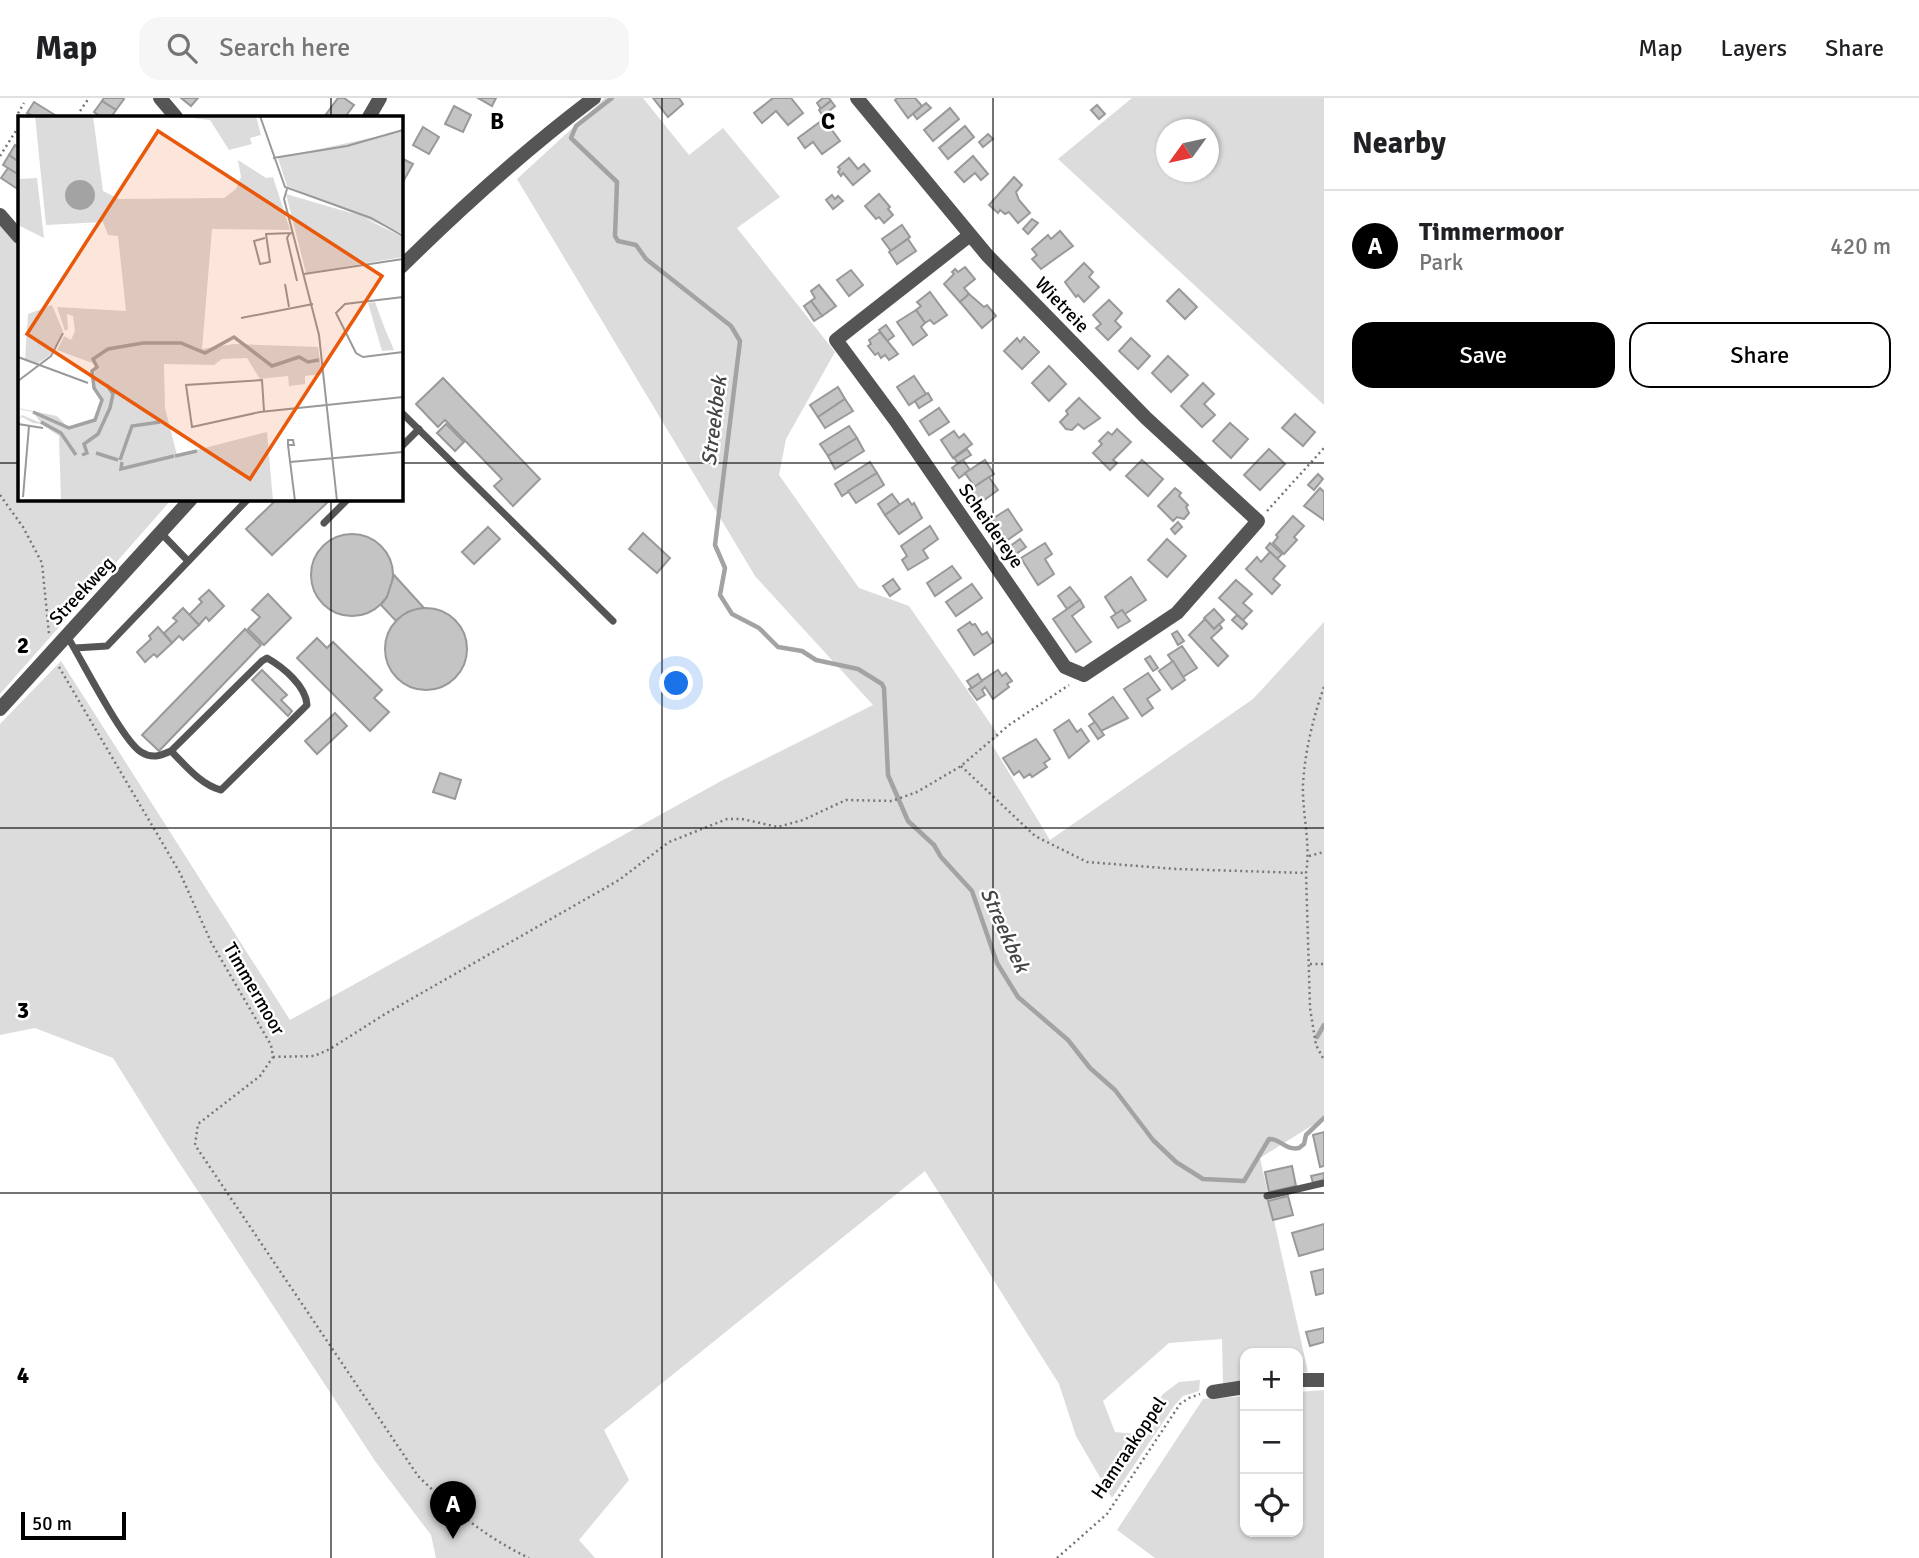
<!DOCTYPE html>
<html lang="en">
<head>
<meta charset="utf-8">
<style>
  :root { --surface:#fff; --page:#f6f6f6; --text:#202124; --muted:#757577; --line:#e0e0e0; --accent:#000 }
  body { margin:0; font-family:Signika,sans-serif; background:var(--page); color:var(--text) }
  .controls { position:absolute; right:21px; bottom:21px; display:grid; overflow:hidden; border-radius:14px; box-shadow:0 2px 5px #0004 }
  .controls button { width:63px; height:63px; display:grid; place-items:center; padding:0; border:0; border-bottom:2px solid var(--line); background:var(--surface); color:var(--text); font:35px sans-serif }
  .compass { position:absolute; left:1156px; top:21px; width:63px; height:63px; border-radius:50%; background:var(--surface); box-shadow:0 2px 5px #0004; rotate:237deg }
  .scale { position:absolute; left:21px; bottom:18px; width:105px; box-sizing:border-box; padding-left:7px; border:4px solid #000; border-top:0; font-size:19px; line-height:24px; white-space:nowrap; color:#000; -webkit-text-stroke:5px #fff; paint-order:stroke }
  .you { position:absolute; left:677px; top:586px; width:24px; height:24px; margin:-18px; border:5px solid #fff; border-radius:50%; background:#1a73e8; box-shadow:0 0 0 10px #1a73e833 }
  .badge { display:grid; place-items:center; width:46px; height:46px; border-radius:50%; background:var(--accent); color:#fff; font-size:23px; font-weight:700 }
  .pin { position:absolute; translate:-50% -58px; filter:drop-shadow(0 2px 4px #0008) }
  .pin::after { content:''; position:absolute; top:37px; width:24px; height:21px; background:inherit; clip-path:polygon(0 0,100% 0,50% 100%) }
  .list { margin:0; padding:0; list-style:none }
  h2 { display:flex; justify-content:space-between; align-items:center; height:91px; margin:0; padding:0 28px; font-size:30px }
  h2 small { font-size:23px; font-weight:400; color:var(--muted) }
  .list li { display:grid; grid-template-columns:46px 1fr auto; gap:21px; align-items:center; box-sizing:border-box; height:112px; padding:0 28px; border-top:2px solid var(--line) }
  .list b { display:block; font-size:26px; white-space:nowrap }
  .list p { margin:0; font-size:23px; white-space:nowrap; color:var(--muted) }
  .list em { font-size:23px; font-style:normal; color:var(--muted) }
  .actions { display:flex; gap:14px; padding:21px 28px }
  .actions a { flex:1; padding:16px 0; border:2px solid var(--accent); border-radius:21px; text-align:center; font-size:24px; color:var(--accent) }
  .actions .main { background:var(--accent); color:#fff }
  .icon { flex:none; width:38px; height:38px; fill:none; stroke:currentColor; stroke-width:2; stroke-linecap:round; stroke-linejoin:round }
  .map { position:relative; flex:none; width:1324px; height:1460px; overflow:hidden }
  header { display:flex; align-items:center; gap:42px; box-sizing:border-box; height:98px; padding:0 35px; background:var(--surface); border-bottom:2px solid var(--line) }
  header strong { font-size:33px }
  nav { display:flex; gap:38px; margin-inline-start:auto; font-size:24px }
  .search { width:490px; height:63px; background:var(--page); display:flex; align-items:center; gap:18px; box-sizing:border-box; padding:0 24px; border-radius:21px; color:var(--muted); font-size:26px }
  main { display:flex }
  aside { flex:1; background:var(--surface) }
  .map>svg:first-child { display:block }
  .green { fill:#dcdcdc; fill-rule:evenodd }
  .lines { fill:none; stroke-linecap:round; stroke-linejoin:round }
  .stream { stroke:#a3a3a3; stroke-width:4.5 }
  .building { fill:#c4c4c4; stroke:#999; stroke-width:2 }
  .path { stroke:#777; stroke-width:2.5; stroke-dasharray:2 3.5; stroke-linecap:butt }
  .service { stroke:#555; stroke-width:7 }
  .minor { stroke:#555; stroke-width:14 }
  .grid { fill:none; stroke:#000; stroke-width:2; stroke-opacity:0.55 }
  .labels { text-anchor:middle; dominant-baseline:central; stroke-width:5; stroke-linejoin:round; paint-order:stroke }
  .street-label { font-size:19px; fill:#000; stroke:#fff }
  .water-label { font-size:21px; font-style:italic; fill:#444; stroke:#fff }
  .inset-river { fill:none; stroke:#a3a3a3; stroke-width:3.5 }
  .inset-road { fill:none; stroke:#999; stroke-width:2 }
  .view { fill:#e8590c; fill-opacity:0.15; stroke:#e8590c; stroke-width:3.5 }
  .inset-edge { fill:none; stroke:#000; stroke-width:3.5 }
  .grid-label { font-size:23px; text-anchor:middle; font-weight:bold; fill:#000; stroke:#fff; stroke-width:5; stroke-linejoin:round; paint-order:stroke }
</style>
</head>
<body>
<header>
<strong>Map</strong>
<div class="search"><svg class="icon" aria-label="search" viewBox="0 0 24 24"><circle cx="10" cy="10" r="6"/><path d="M15 15l6 6"/></svg>Search here</div>
<nav><a>Map</a><a>Layers</a><a>Share</a></nav>
</header>
<main>
<div class="map">
<svg width="1324" height="1460" viewBox="0 0 1324 1460">
  <rect width="100%" height="100%" fill="#fff"/>
  <!-- green -->
  <g class="green">
    <path d="M605 0H643L689 57 723 30 780 99 737 130 835 254 786 341 779 377 859 490 909 508 999 638 991 645 1050 742 1253 601 1324 524V1020L1260 1060 1308 1274 1298 1275V1255H1245V1282L1223 1285 1222 1241 1169 1245 1103 1303 1115 1334 1135 1336 1163 1296 1179 1284 1200 1282 1199 1293 1183 1298 1174 1308 1112 1400 1076 1338 1059 1286 925 1073 604 1332 629 1382 579 1442 595 1460H436L431 1437 375 1363 165 1043 113 960 35 930 0 937V626L61 563 290 922 721 683 873 607 755 478 517 81Z"/>
    <path d="M1132 0H1324V307L1058 61ZM1167 32H1209V74H1167Z"/>
    <path d="M0 128 19 149V401H172L0 596Z"/>
    <path d="M1324 1292V1460H1155L1117 1432 1203 1301 1245 1298V1434H1298V1294Z"/>
  </g>
  <g class="lines">
    <!-- stream -->
    <g class="stream">
      <path d="M612 0 576 28 571 40 617 84 615 138 618 143 636 147 646 161 731 228 740 243 715 447 725 470 720 497 732 516 759 530 778 549 802 553 816 562 858 571 882 586 884 590 888 677 908 723 934 747 941 759 972 793 997 865 1018 899 1068 942 1090 970 1115 992 1153 1042 1176 1064 1203 1081 1244 1083 1269 1041C1280 1040 1285 1053 1299 1050L1304 1046 1306 1037 1324 1020"/>
      <path d="M1317 939 1324 927"/>
    </g>
  </g>
  <!-- building -->
  <g class="building">
    <path d="M104 0H123L124 1 116 12 102 3Z"/>
    <path d="M181 0H198L191 8Z"/>
    <path d="M338 0H344L354 7 345 19H324Z"/>
    <path d="M478 0H496L492 8Z"/>
    <path d="M653 0H679L683 6 668 19Z"/>
    <path d="M773 0H791L803 15 788 27 776 13 762 25 754 15Z"/>
    <path d="M823 0H829L831 3 821 11 817 5Z"/>
    <path d="M897 0H915L922 8 908 20 895 2Z"/>
    <path d="M102 3 116 12 111 19H101L94 14Z"/>
    <path d="M831 3 835 8 823 18 819 12Z"/>
    <path d="M34 4 55 17 54 19H35L27 15Z"/>
    <path d="M926 5 931 10 917 21 913 16Z"/>
    <path d="M1097 7 1105 16 1099 21 1091 12Z"/>
    <path d="M454 8 471 17 463 34 445 26Z"/>
    <path d="M950 10 959 21 933 43 924 32Z"/>
    <path d="M824 21 840 43 822 56 813 44 805 50 798 40Z"/>
    <path d="M965 28 974 39 948 61 939 50Z"/>
    <path d="M423 29 439 39 429 56 413 47Z"/>
    <path d="M988 36 993 41 983 49 979 44Z"/>
    <path d="M15 47 19 50V64L9 57Z"/>
    <path d="M9 57 19 64V77L3 67Z"/>
    <path d="M973 58 988 76 981 82 975 75 964 84 955 74Z"/>
    <path d="M401 60 413 66 403 84 401 83Z"/>
    <path d="M849 60 858 71 864 66 870 73 853 87 843 75 841 78 838 74 840 71 838 69Z"/>
    <path d="M8 70 19 77V92L1 80Z"/>
    <path d="M1014 79 1022 87 1016 94 1019 102 1030 115 1018 125 1009 114 1005 116 1000 112 998 115 989 107Z"/>
    <path d="M879 96 890 109 888 111 893 117 884 125 879 119 876 121 865 108Z"/>
    <path d="M832 97 835 101 838 98 843 103 833 111 826 102Z"/>
    <path d="M1032 121 1038 125 1028 136 1023 131Z"/>
    <path d="M902 127 910 139 891 153 882 141Z"/>
    <path d="M1060 133 1073 148 1041 171 1032 161 1037 157 1032 151 1048 137 1051 141Z"/>
    <path d="M908 141 916 153 897 166 889 154Z"/>
    <path d="M1084 165 1093 174 1089 179 1099 189 1084 204 1078 197 1076 199 1065 184Z"/>
    <path d="M965 169 975 181 964 190 969 196 960 204 944 186 954 176 952 174 955 171 958 174Z"/>
    <path d="M851 172 863 187 849 198 837 182Z"/>
    <path d="M819 187 836 208 822 218 811 203 815 200 811 193Z"/>
    <path d="M1179 191 1197 209 1185 221 1167 203Z"/>
    <path d="M930 194 947 217 934 226 930 222 925 225 916 212 921 208 917 204Z"/>
    <path d="M969 196 984 209 987 207 996 218 982 230 960 204Z"/>
    <path d="M1109 202 1122 215 1115 223 1121 229 1108 242 1096 230 1101 226 1093 217Z"/>
    <path d="M811 203 822 218 814 223 804 208Z"/>
    <path d="M916 212 925 225 921 229 927 237 913 247 897 224Z"/>
    <path d="M886 227 894 238 887 243 879 232Z"/>
    <path d="M880 234 898 256 889 262 885 257 881 260 878 255 875 257 868 248 871 246 869 242Z"/>
    <path d="M1024 239 1039 254 1022 271 1004 253 1017 240 1020 244Z"/>
    <path d="M1131 240 1150 258 1138 271 1119 253Z"/>
    <path d="M1168 258 1188 277 1171 294 1152 275Z"/>
    <path d="M1049 268 1066 286 1049 303 1032 285Z"/>
    <path d="M914 278 926 296 909 307 897 289Z"/>
    <path d="M443 280 540 381 513 408 494 388 502 381 445 322 438 329 416 306Z"/>
    <path d="M1203 285 1214 296 1204 306 1215 317 1202 329 1181 308Z"/>
    <path d="M838 289 845 301 818 319 810 307Z"/>
    <path d="M928 295 932 302 919 310 915 303Z"/>
    <path d="M1079 300 1100 320 1084 331 1078 326 1072 332 1066 331 1060 324 1068 316 1066 313Z"/>
    <path d="M845 301 853 313 825 330 818 319Z"/>
    <path d="M939 310 949 324 929 337 920 323Z"/>
    <path d="M1295 316 1315 334 1303 348 1282 330Z"/>
    <path d="M1230 325 1248 341 1231 360 1213 343Z"/>
    <path d="M446 326 464 344 455 353 437 335Z"/>
    <path d="M849 328 857 340 828 358 820 346Z"/>
    <path d="M1117 331 1131 344 1113 362 1117 365 1110 372 1093 355 1102 346 1099 343 1108 334 1112 337Z"/>
    <path d="M954 333 959 340 964 336 972 346 953 360 941 342Z"/>
    <path d="M857 340 864 353 835 371 828 358Z"/>
    <path d="M967 351 971 357 958 365 954 360Z"/>
    <path d="M1269 351 1285 366 1260 392 1244 377Z"/>
    <path d="M963 362 970 372 959 380 952 370Z"/>
    <path d="M985 362 994 376 975 389 965 375Z"/>
    <path d="M1142 362 1163 381 1148 398 1126 378Z"/>
    <path d="M870 364 877 375 842 398 835 386Z"/>
    <path d="M877 375 884 387 856 405 848 393Z"/>
    <path d="M1318 376 1323 381 1314 392 1308 387Z"/>
    <path d="M989 379 998 392 980 405 971 391Z"/>
    <path d="M1175 390 1181 395 1179 398 1188 407 1186 409 1189 415 1184 421 1177 419 1173 423 1158 408Z"/>
    <path d="M1320 390 1324 394V422L1304 408Z"/>
    <path d="M892 396 900 407 885 417 878 406Z"/>
    <path d="M277 401H331L272 457 246 431Z"/>
    <path d="M908 401 912 407 914 405 922 420 899 436 885 417Z"/>
    <path d="M1008 411 1022 432 1006 443 992 421Z"/>
    <path d="M1293 418 1304 428 1294 439 1297 442 1284 456 1273 445 1278 439 1276 437Z"/>
    <path d="M1178 424 1182 429 1175 436 1171 431Z"/>
    <path d="M930 428 938 441 923 452 928 460 908 472 902 462 907 458 901 448Z"/>
    <path d="M488 429 500 441 474 466 462 454Z"/>
    <path d="M643 435 670 460 657 475 629 451Z"/>
    <circle cx="352" cy="477" r="41"/>
    <path d="M1020 441 1026 449 1009 461 1003 453Z"/>
    <path d="M1167 441 1186 458 1167 479 1148 462Z"/>
    <path d="M1045 445 1052 456 1045 461 1054 476 1038 487 1021 460Z"/>
    <path d="M1270 445 1282 456 1277 461 1266 450Z"/>
    <path d="M1270 454 1285 468 1273 481 1280 487 1272 496 1246 471 1257 459 1261 464Z"/>
    <path d="M952 468 961 480 935 498 927 485Z"/>
    <path d="M394 477 424 510 408 514 396 523 381 507 387 499Z"/>
    <path d="M1131 479 1146 502 1125 516 1122 512 1116 516 1105 499Z"/>
    <path d="M893 481 900 491 890 498 883 488Z"/>
    <path d="M1236 482 1252 496 1243 505 1252 513 1243 522 1219 500Z"/>
    <path d="M972 486 982 500 956 518 946 504Z"/>
    <path d="M1070 489 1080 502 1067 511 1058 498Z"/>
    <path d="M209 492 224 508 209 523 206 519 199 527 189 517 202 504 199 501Z"/>
    <path d="M268 496 291 520 264 547 248 531 260 519 252 512Z"/>
    <path d="M1080 502 1084 509 1072 518 1091 544 1076 554 1053 521Z"/>
    <path d="M183 510 199 527 183 542 179 538 172 545 164 535 177 523 173 520Z"/>
    <circle cx="426" cy="551" r="41"/>
    <path d="M1214 511 1224 522 1214 531 1204 520Z"/>
    <path d="M1122 512 1130 523 1118 530 1111 519Z"/>
    <path d="M1237 517 1247 526 1242 531 1232 522Z"/>
    <path d="M1205 521 1214 531 1219 526 1222 530 1211 540 1228 558 1218 568 1189 537Z"/>
    <path d="M970 524 972 527 975 526 982 537 987 534 993 544 974 557 958 532Z"/>
    <path d="M158 529 172 545 157 559 154 556 145 564 137 554 151 541 149 538Z"/>
    <path d="M245 531 261 547 159 653 142 637Z"/>
    <path d="M1177 533 1184 543 1178 547 1172 536Z"/>
    <path d="M317 540 327 550 333 544 382 592 374 600 389 614 370 633 297 560Z"/>
    <path d="M1182 548 1197 570 1183 579 1168 557Z"/>
    <path d="M1150 558 1158 570 1153 573 1145 561Z"/>
    <path d="M1173 563 1185 582 1172 591 1159 573Z"/>
    <path d="M262 572 287 597 281 602 292 613 288 618 252 582Z"/>
    <path d="M998 572 1002 578 1006 575 1012 583 1007 586 1009 589 993 601 985 589 982 592 985 597 977 602 969 591Z"/>
    <path d="M1148 575 1160 592 1147 601 1153 610 1142 618 1124 591Z"/>
    <path d="M978 576 982 583 972 590 967 583Z"/>
    <path d="M1113 599 1128 620 1101 633 1089 616Z"/>
    <path d="M335 615 347 628 317 656 305 643Z"/>
    <path d="M1069 622 1077 634 1081 631 1089 643 1069 660 1054 632Z"/>
    <path d="M1095 624 1104 637 1098 641 1089 628Z"/>
    <path d="M1036 641 1050 661 1044 665 1047 669 1032 679 1030 676 1024 680 1019 673 1014 677 1003 660Z"/>
    <path d="M440 675 461 682 455 701 433 694Z"/>
    <path d="M1324 1034V1068L1320 1069 1313 1037Z"/>
    <path d="M1292 1068 1296 1088 1269 1094 1265 1074Z"/>
    <path d="M1324 1075V1082L1313 1085 1311 1078Z"/>
    <path d="M1288 1098 1293 1117 1273 1122 1268 1103Z"/>
    <path d="M1324 1126V1151L1299 1158 1292 1135Z"/>
    <path d="M1324 1171V1195L1316 1197 1311 1174Z"/>
    <path d="M1324 1230V1244L1310 1248 1306 1234Z"/>
  </g>
  <g class="lines">
    <!-- path -->
    <g class="path">
      <path d="M80 13 89 0"/>
      <path d="M20 19 17 17 24 5"/>
      <path d="M0 58 19 28"/>
      <path d="M0 397 23 429 42 465 49 536"/>
      <path d="M1267 413 1324 350"/>
      <path d="M59 569 180 775 211 844 271 947 273 959 260 978 198 1026 195 1047 418 1378C452 1411 485 1439 529 1460"/>
      <path d="M1324 589C1313 620 1305 653 1303 686 1302 716 1311 745 1306 775L1310 910 1316 947 1324 962"/>
      <path d="M961 668 1035 738 1087 764 1176 771 1306 775"/>
      <path d="M1309 758 1324 754"/>
      <path d="M1310 866H1324"/>
      <path d="M273 959 314 958 330 951 385 916 619 782 669 744 727 721H742L778 729 803 722 846 702 892 703 917 694 961 668 1009 627 1069 587"/>
      <path d="M1057 1460 1107 1416 1180 1306 1189 1300 1200 1296"/>
    </g>
    <!-- service -->
    <g class="service">
      <path d="M401 314 613 523"/>
      <path d="M401 349 419 331"/>
      <path d="M324 425 348 401"/>
      <path d="M161 435 188 463"/>
      <path d="M67 538C82 562 122 642 141 654 152 661 160 658 171 653L262 563 267 560C283 569 306 588 307 607L221 692C201 687 185 667 171 653"/>
      <path d="M75 550 107 548 248 401"/>
      <path d="M1267 1098 1324 1085"/>
    </g>
    <!-- minor -->
    <g class="minor">
      <path d="M160 0 176 19"/>
      <path d="M857 0 987 157 1146 320 1258 423 1177 515 1084 577 1065 569 896 323 836 242 970 137"/>
      <path d="M369 19 380 0"/>
      <path d="M0 117 19 139"/>
      <path d="M401 169C462 109 525 52 594 0"/>
      <path d="M0 611 191 401"/>
      <path d="M1298 1282H1324"/>
      <path d="M1213 1294 1245 1289"/>
    </g>
  </g>
  <!-- grid -->
  <path class="grid" d="M331 0V19M662 0V1460M993 0V1460M0 365H19M401 365H1324M331 401V1460M0 730H1324M0 1095H1324"/>
  <g class="labels">
    <!-- street labels -->
    <g class="street-label">
      <text transform="translate(1062 207) rotate(46)">Wietreie</text>
      <text transform="translate(991 428) rotate(55)">Scheidereye</text>
      <text transform="translate(82 493) rotate(-47)">Streekweg</text>
      <text transform="translate(254 891) rotate(60)">Timmermoor</text>
      <text transform="translate(1129 1350) rotate(-56)">Hamraakoppel</text>
    </g>
    <!-- water labels -->
    <g class="water-label">
      <text transform="translate(714 323) rotate(-83)">Streekbek</text>
      <text transform="translate(1005 832) rotate(66)">Streekbek</text>
    </g>
  </g>
  <!-- overview -->
  <g transform="translate(18 18)">
    <rect width="385" height="385" fill="#fff"/>
    <path d="M17 0H75L85 75 101 83 206 82 218 73 223 61 220 44 248 62 255 61 272 114 194 113 184 233 216 228 300 231 304 258 287 260V268L271 270 270 260 242 263 229 242 204 243 196 249 146 248 147 292 159 339 249 316 255 385H43L41 320 23 308 15 307 4 301 0 304 4 299 23 307 15 296 4 294 0 292 39 300 51 312 77 304 84 284 76 272 77 248 39 234 46 220 53 224 57 215 55 200 49 198 50 213 47 215 39 191 108 195 100 120 90 119 85 106 28 109ZM156 0H238L243 19 232 22 234 28 211 34 192 4ZM385 15V118L269 70 260 42ZM19 62 26 122 0 109V63ZM268 78 340 99 385 121V141L288 157ZM357 186 367 213 376 234 364 235 350 187ZM34 189 45 215 32 239 19 248 7 243 10 198Z" fill="#dcdcdc"/>
    <path d="M47 79a15 15 0 1 1 30 0a15 15 0 1 1-30 0Z" fill="#a3a3a3"/>
    <path class="inset-river" d="M15 296 51 312 77 304 84 284 76 272 74 255 79 251 75 243 90 233 125 227H163L187 237 216 221 254 250 281 241 290 246 301 244M23 306 43 317 58 339M78 337 100 344M64 339 69 337 66 328 80 318 92 292 95 278 89 269M157 340 179 335M102 344 114 310 142 306M104 346 103 353 156 340"/>
    <path class="inset-road" d="M242 0 267 71 353 102 385 120M255 42 329 30 385 14M269 73 266 83 301 219 319 385M272 117 269 122 279 165M247 122 236 125 242 148 252 146 248 118 275 117M286 158 385 143M267 168 271 191M385 181 327 188 318 197 338 237 345 241 385 236M223 202 295 188M0 241 70 267M0 265 33 240 45 217M246 295 244 264 168 269 174 311 242 296 385 281M0 308 25 312M270 329V324H275L276 329H270L277 385M272 346 385 336M5 381 11 310"/>
    <path class="view" d="M140 15 364 160 232 363 9 218Z"/>
    <rect width="385" height="385" class="inset-edge"/>
  </g>
  <g class="grid-label">
    <text x="497" y="31">B</text>
    <text x="828" y="31">C</text>
    <text x="23" y="555">2</text>
    <text x="23" y="920">3</text>
    <text x="23" y="1285">4</text>
  </g>
</svg>
<div class="controls">
<button>+</button>
<button>−</button>
<button><svg class="icon" aria-label="locate" viewBox="0 0 24 24"><circle cx="12" cy="12" r="6"/><path d="M12 2v4M12 18v4M2 12h4M18 12h4"/></svg></button>
</div>
<svg class="compass" viewBox="-18 -18 36 36"><path d="M0-13l5 13h-10z" fill="#e53935"/><path d="M0 13l5-13h-10z" fill="#757577"/></svg>
<div class="scale">50 m</div>
<div class="you"></div>
<div class="pin badge" style="left:453px;top:1441px">A</div>
</div>
<aside>
<h2>Nearby<small></small></h2>
<ul class="list">
<li><span class="badge">A</span><div><b>Timmermoor</b><p>Park</p></div><em>420 m</em></li>
</ul>
<div class="actions"><a class="main">Save</a><a>Share</a></div>
</aside>
</main>
</body>
</html>
